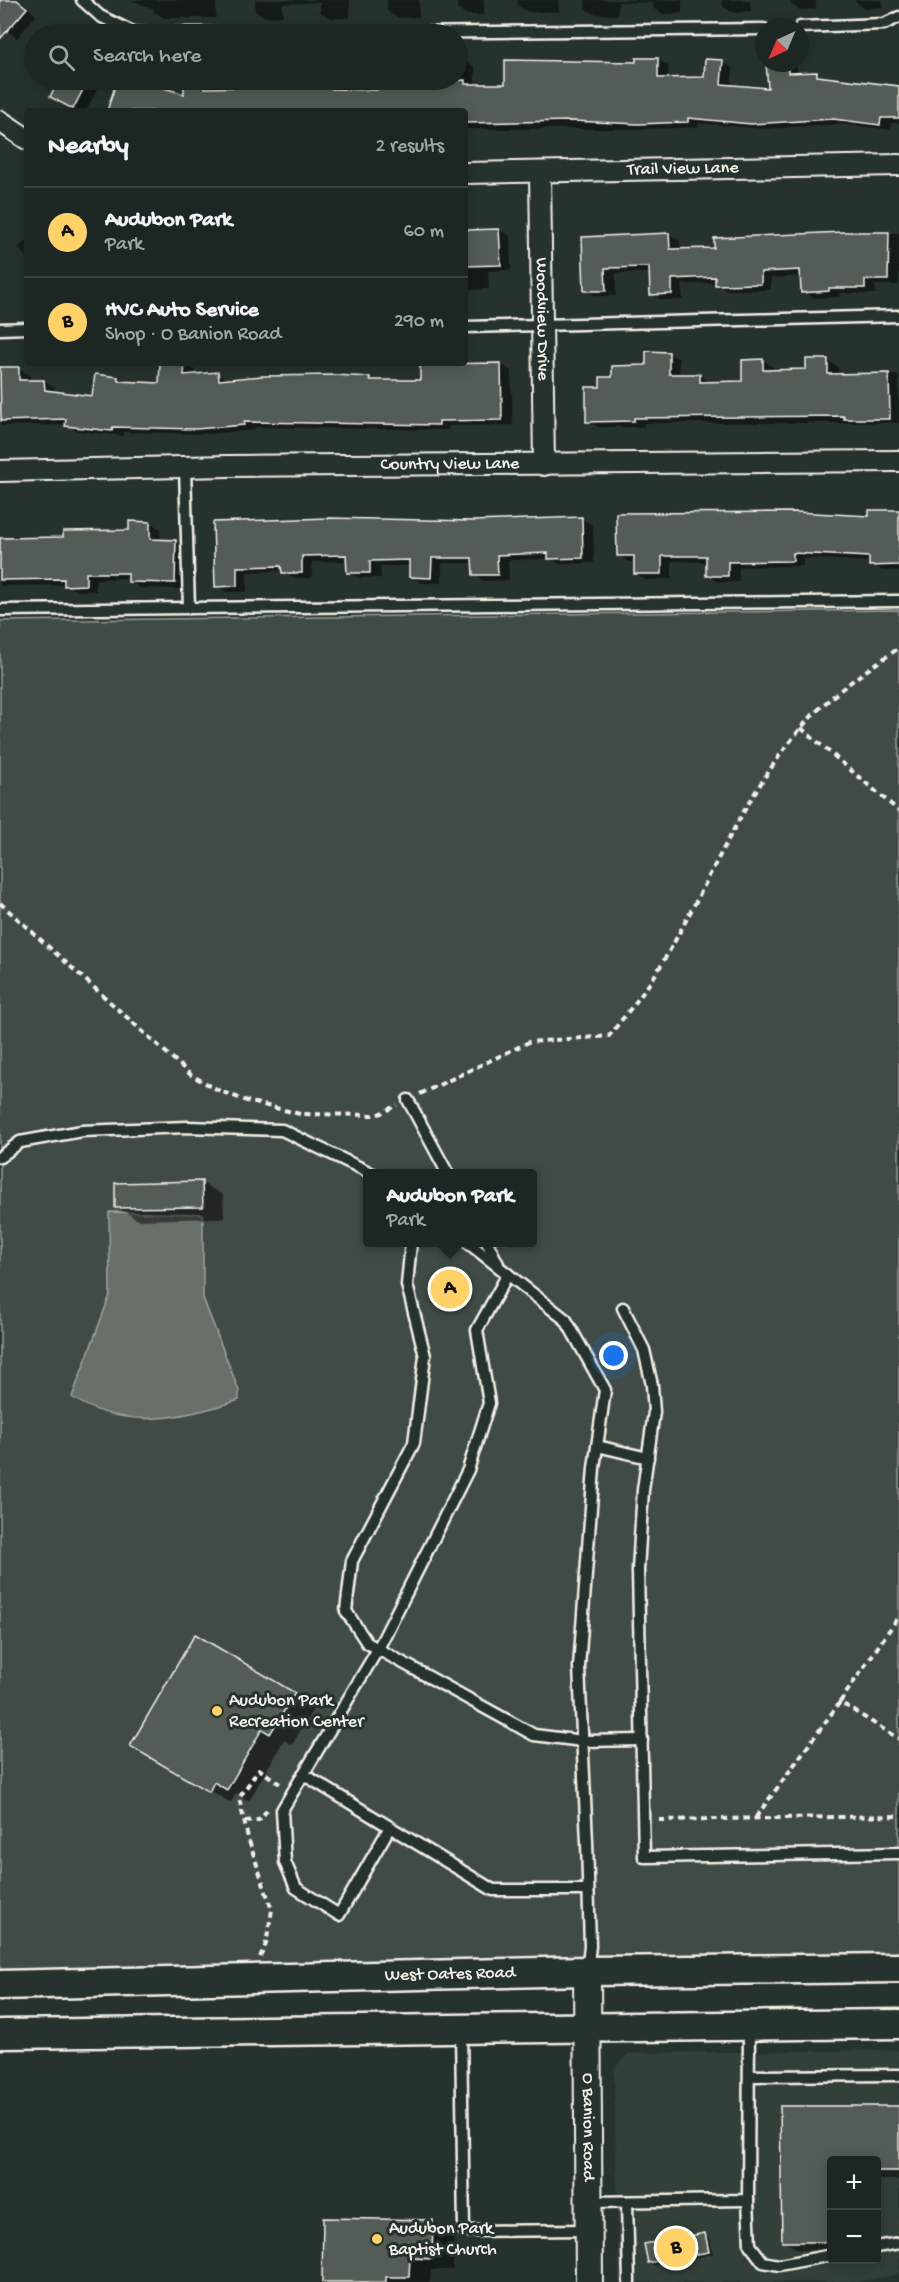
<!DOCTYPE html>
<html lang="en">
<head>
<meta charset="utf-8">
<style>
  :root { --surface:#1c2622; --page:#29322f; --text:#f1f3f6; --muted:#a0a5a5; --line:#3a4340; --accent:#ffd166 }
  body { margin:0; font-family:"Gochi Hand",sans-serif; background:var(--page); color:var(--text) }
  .controls { position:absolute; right:18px; bottom:18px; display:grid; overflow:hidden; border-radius:6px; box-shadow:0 3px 15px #0003 }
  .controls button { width:54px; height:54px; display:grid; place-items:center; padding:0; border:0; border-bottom:2px solid var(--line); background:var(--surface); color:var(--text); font:30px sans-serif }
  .compass { position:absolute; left:755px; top:18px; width:54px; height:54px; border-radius:50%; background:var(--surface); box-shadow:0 3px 15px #0003; rotate:224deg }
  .you { position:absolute; left:614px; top:1356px; width:21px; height:21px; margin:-15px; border:4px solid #fff; border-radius:50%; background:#1a73e8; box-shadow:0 0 0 9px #1a73e833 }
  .badge { display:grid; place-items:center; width:39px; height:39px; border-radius:50%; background:var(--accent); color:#111; font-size:20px; font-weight:700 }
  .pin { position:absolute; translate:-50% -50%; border:3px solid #fff; box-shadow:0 2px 6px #0006 }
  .popup { position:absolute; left:363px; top:1169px; width:174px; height:78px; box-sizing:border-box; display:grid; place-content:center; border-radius:6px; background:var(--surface); filter:drop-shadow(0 2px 4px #0005); font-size:20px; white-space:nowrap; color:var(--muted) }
  .popup b { font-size:22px; color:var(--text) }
  .popup::after { content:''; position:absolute; left:50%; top:100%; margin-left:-12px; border:12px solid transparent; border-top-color:var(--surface) }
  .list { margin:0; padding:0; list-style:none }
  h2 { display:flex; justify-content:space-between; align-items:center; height:78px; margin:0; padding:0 24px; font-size:26px }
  h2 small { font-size:20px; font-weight:400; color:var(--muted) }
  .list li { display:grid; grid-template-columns:39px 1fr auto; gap:18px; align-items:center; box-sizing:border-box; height:90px; padding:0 24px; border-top:2px solid var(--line) }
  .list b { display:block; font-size:22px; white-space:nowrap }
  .list p { margin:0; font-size:20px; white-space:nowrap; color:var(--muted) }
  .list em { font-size:20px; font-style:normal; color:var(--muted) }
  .icon { flex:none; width:33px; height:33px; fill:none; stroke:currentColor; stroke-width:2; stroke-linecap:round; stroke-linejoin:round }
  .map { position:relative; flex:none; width:899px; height:2282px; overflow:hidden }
  .search { position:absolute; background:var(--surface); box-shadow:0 3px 15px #0003; left:24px; top:24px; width:444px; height:66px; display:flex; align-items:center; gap:15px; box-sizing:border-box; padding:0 21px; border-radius:33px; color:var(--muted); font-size:22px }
  .panel { position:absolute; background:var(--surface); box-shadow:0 3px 15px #0003; left:24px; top:108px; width:444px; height:258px; border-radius:6px }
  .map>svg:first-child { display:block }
  .built { fill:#333f39; fill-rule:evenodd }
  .green { fill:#414b45; stroke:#9a9e96; stroke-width:1.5; fill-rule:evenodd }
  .water { fill:#676f68; stroke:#9fa39b; stroke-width:1.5 }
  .shadow { fill:#0007 }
  .building { fill:#525c55; stroke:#f4f1e8; stroke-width:1.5 }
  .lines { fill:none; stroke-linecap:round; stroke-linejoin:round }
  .service-casing { stroke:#f4f1e8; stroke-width:15 }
  .minor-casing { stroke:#f4f1e8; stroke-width:24 }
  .tertiary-casing { stroke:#f4f1e8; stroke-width:30 }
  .secondary-casing { stroke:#f4f1e8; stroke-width:33 }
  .path { stroke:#f4f1e8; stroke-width:4; stroke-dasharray:6 4.5; stroke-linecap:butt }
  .service { stroke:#26332d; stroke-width:10 }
  .minor { stroke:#26332d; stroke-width:20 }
  .tertiary { stroke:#26332d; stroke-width:26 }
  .secondary { stroke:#26332d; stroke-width:28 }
  .poi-dot { fill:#ffd166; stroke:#26332d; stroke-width:2 }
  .labels { text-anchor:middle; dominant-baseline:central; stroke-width:6; stroke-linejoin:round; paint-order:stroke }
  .street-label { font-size:18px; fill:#f4f1e8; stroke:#26332d }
  .poi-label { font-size:18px; fill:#f4f1e8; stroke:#26332d; text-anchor:start }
</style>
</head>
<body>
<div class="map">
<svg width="899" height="2282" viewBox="0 0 899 2282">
  <rect width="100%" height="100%" fill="#26332d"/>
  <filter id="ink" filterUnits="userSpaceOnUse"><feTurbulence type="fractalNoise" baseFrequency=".0167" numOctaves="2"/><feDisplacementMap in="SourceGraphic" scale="12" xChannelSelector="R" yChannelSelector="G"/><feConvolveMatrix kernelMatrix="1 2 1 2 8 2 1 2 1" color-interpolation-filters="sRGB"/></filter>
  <g filter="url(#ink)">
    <!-- built -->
    <path class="built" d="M899 2050V2274L857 2282H619L614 2068 630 2053ZM832 2160H876V2260H832Z"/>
    <!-- green -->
    <path class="green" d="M899 610V1957L0 1973V621ZM368 1174H532V1242H368Z"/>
    <!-- water -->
    <path class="water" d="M109 1212 203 1214V1298L239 1391V1400C183 1418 124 1432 72 1397L110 1295Z"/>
    <!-- shadow -->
    <g class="shadow">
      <path d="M0 0H19L36 15 17 38 0 26Z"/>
      <path d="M131 0H216V18H165L154 12V9Z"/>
      <path d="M255 0H350V18H330L320 12V2L282 4 283 16 266 17 255 11Z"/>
      <path d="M387 0H419V17L398 18 387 11Z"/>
      <path d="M457 0H484V15H468L457 9Z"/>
      <path d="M517 0H558L559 12H528L518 6Z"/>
      <path d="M585 0H682V13L663 14 653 8V3L618 2V15L595 14 585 8Z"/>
      <path d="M722 0H750L751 11 734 13 723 7Z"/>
      <path d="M790 0H816V9L800 10 790 4Z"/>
      <path d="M854 0H882L883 7 865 9Z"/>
      <path d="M657 59 668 65 669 79H705L722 62 733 68 731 86 769 90 768 63H796L798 74 817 73 825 78 899 87V123H891V130L844 124 763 129 698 123 699 127 649 129H465V111H109L118 80H146L145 84 185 96V80H215V89H253L252 80H280V86L314 85V80H342V91H379V80H408V84L444 83V80H458V61H465L475 67V85H507Z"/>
      <path d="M45 80H102L86 111H79L62 102 57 85Z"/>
      <path d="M499 230 510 236 511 270 488 271 489 289 467 290 465 231Z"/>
      <path d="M843 233H899V285H875L876 294 839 293 840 297 814 298 803 292 802 276 771 278V290H727L716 283 682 284 683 300H662L652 294 651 273H616V296H596L585 290 584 238 669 234 680 241V250L715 249Z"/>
      <path d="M27 240V258L18 248Z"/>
      <path d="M668 353 679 359V375H700L710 383 744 382 763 360 773 367 774 371H808L828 361 838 367 839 375H899V423H644V427H598L588 421 614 378 647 367Z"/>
      <path d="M184 364 195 370V375L218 374 228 380 369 378 374 381H421L501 364 511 371 513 425 449 426V430L254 427 255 430 208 434 123 432V436L77 431 67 425 0 426V383L19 369 30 375V381H44L55 387V393L94 398 118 378 127 383 161 384Z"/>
      <path d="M899 512V571H882L871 562 803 558V566L739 567V582H718L707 575V562L672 561V579L646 580 635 574V561L629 562 619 555Z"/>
      <path d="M582 519 593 525 594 563 560 564 551 559 508 560 509 580 485 581 474 575V563H442V583H421L411 576V566H380L381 578H359L348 572V561L312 562V578H294L283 571 247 572V592H227L216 586 215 523H473Z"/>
      <path d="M150 523 161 529 160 541H176L186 547V589L140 588 130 581V578L96 579V591H77L66 585 0 586V540L65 539 131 531Z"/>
      <path d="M202 1183 223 1195 224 1218 138 1220 117 1207Z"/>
      <path d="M195 1636 315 1706 292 1745 284 1740 249 1801 236 1793 231 1803 132 1745Z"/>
      <path d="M899 2107V2180H876V2160H832V2250H799L783 2241 782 2108Z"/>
      <path d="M432 2221 454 2234 453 2270H431L430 2282H324Z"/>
      <path d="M705 2235 710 2238 713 2254 654 2265 649 2262Z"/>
    </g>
    <!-- building -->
    <g class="building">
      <path d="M0 0H17L27 8 0 39Z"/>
      <path d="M636 58H658V78L704 77 705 59 723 60 721 84 768 88 766 63H788V73L817 72V76L899 86V118H881L880 125 833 119 751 124 688 118V122L638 124 572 121 465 123V111H107L117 80H137L184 94V80H205V88L251 87V80H270V85L312 84V80H332V89L377 90V80H398V83L465 80V84H505V60L636 62Z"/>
      <path d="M58 80H88L73 109 50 97Z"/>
      <path d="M499 229 501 265 465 266V230Z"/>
      <path d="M843 232H889L888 280H865V288H829V291L801 293 800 270 761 272V284L715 285V277L672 279V294L650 295 649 267 605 268 606 291H584L582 237 669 233 670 249 714 248V238Z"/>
      <path d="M646 351 669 352V374H700V382L742 381V360L763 359V370L806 369V359H828V374L889 373 890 419H844V416L634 418V421L586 422V387H600V377H612V366L646 365Z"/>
      <path d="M160 363H185L184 375 218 372 219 380 262 376 334 375 370 377V380H420V364L501 363 502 420 439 421V425L244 422V425L196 429 113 427 112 431 65 426 66 419 1 421 0 367H19V380H44L45 390 92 396 95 374 118 377V381L159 383Z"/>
      <path d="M869 510H899V565L869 566V557L793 553V561L728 562V576H706V556H662V574H634V556H617L616 513 795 512 869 516Z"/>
      <path d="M582 517 583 558 548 559V553L497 555 498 575H473L472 558H432L431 578 409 577V560L370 561V573H347L346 555 302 556V573H282L281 566 237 567V586L215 587 213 522 329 518 473 521Z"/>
      <path d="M129 521 150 522V539L176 540 175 583 128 582V573H86V585L64 586V579L0 580V538L63 537V531L129 530Z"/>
      <path d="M202 1181 203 1207 115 1208V1183Z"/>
      <path d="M195 1634 295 1693 270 1734 262 1729 227 1790 214 1782 209 1792 130 1746Z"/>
      <path d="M780 2106H899V2171H876V2160H831V2242H782Z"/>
      <path d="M323 2218 433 2220 432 2259 410 2258 409 2277H386V2282H322Z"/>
      <path d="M705 2233 709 2252 648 2263 644 2244Z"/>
    </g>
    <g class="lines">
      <defs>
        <g id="service">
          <path d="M82 0 100 16 135 33H391L764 29"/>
          <path d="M800 27 884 24 899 17"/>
          <path d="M465 327 899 316"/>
          <path d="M0 329 27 328"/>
          <path d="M185 467 189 608"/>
          <path d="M0 610 899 601"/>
          <path d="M408 1100 448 1174"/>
          <path d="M0 1157 20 1142 82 1131 187 1127 282 1130 373 1174"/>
          <path d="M411 1242 407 1285 425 1356 414 1443 352 1561 346 1611 367 1643 534 1735 583 1741 642 1740"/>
          <path d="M467 1242 566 1320 605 1390 594 1468 579 1667 587 1842 590 1946 587 1971"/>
          <path d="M487 1242 498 1264"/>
          <path d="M623 1308 644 1350 652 1385 654 1412 643 1490 638 1570 644 1857 899 1853"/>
          <path d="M597 1446 648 1458"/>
          <path d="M303 1774 493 1890H588"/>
          <path d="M390 1827 339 1915 296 1888 285 1862 282 1810 378 1649 468 1470 489 1403 477 1330 508 1274"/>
          <path d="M461 2030 464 2231 588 2230"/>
          <path d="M750 2076 899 2075"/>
          <path d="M748 2200 750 2245 763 2262 779 2265 832 2255"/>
          <path d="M588 2202 748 2200 749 2028"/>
          <path d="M627 2202 629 2282"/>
          <path d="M876 2247 899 2243"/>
        </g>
        <g id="minor">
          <path d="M0 121 27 139"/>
          <path id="s1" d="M465 173 899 165"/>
          <path id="s2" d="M540 173 544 465"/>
          <path id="s3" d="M0 471 228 466 899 461"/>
        </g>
        <g id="tertiary">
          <path id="s4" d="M587 1971 589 2282"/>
        </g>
        <g id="secondary">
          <path id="s5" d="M0 1985 587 1971 899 1968"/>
          <path d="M0 2034 899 2024"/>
        </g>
      </defs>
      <!-- service casing -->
      <use href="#service" class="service-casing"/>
      <!-- minor casing -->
      <use href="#minor" class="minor-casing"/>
      <!-- tertiary casing -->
      <use href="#tertiary" class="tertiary-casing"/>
      <!-- secondary casing -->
      <use href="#secondary" class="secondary-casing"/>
      <!-- path -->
      <g class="path">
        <path d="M801 728 899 811"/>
        <path d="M0 903 191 1075 220 1091 247 1101 300 1114 377 1115 397 1105"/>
        <path d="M420 1094 529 1042 609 1036C626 1014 646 991 660 967 708 886 740 801 801 728 828 696 864 672 899 648"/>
        <path d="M840 1702 899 1616"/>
        <path d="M756 1817 840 1702 899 1739"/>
        <path d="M659 1820 899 1816"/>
        <path d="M245 1821 259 1820 268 1809"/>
        <path d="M260 1957 266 1944 272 1910 248 1838 239 1798 259 1769 280 1784"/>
      </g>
      <!-- service -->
      <use href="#service" class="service"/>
      <!-- minor -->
      <use href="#minor" class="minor"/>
      <!-- tertiary -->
      <use href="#tertiary" class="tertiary"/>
      <!-- secondary -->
      <use href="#secondary" class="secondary"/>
    </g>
  </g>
  <!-- markers -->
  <g class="poi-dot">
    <circle cx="217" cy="1711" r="6"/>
    <circle cx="377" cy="2239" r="6"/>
  </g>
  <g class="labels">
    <!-- street labels -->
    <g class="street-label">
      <text stroke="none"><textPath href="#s1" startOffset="218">Trail View Lane</textPath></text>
      <text stroke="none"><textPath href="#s2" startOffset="146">Woodview Drive</textPath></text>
      <text stroke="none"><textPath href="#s3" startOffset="450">Country View Lane</textPath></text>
      <text stroke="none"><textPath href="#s5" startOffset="450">West Oates Road</textPath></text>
      <text stroke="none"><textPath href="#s4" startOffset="156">O Banion Road</textPath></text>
    </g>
    <!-- poi labels -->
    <g class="poi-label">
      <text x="229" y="1701">Audubon Park<tspan x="229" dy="21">Recreation Center</tspan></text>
      <text x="389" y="2229">Audubon Park<tspan x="389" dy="21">Baptist Church</tspan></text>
    </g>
  </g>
</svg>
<div class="controls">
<button>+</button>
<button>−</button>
</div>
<svg class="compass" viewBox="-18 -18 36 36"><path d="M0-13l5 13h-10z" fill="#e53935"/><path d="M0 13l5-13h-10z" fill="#a0a5a5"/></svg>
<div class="you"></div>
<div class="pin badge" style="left:450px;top:1289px">A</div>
<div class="popup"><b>Audubon Park</b>Park</div>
<div class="pin badge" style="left:676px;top:2248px">B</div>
<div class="search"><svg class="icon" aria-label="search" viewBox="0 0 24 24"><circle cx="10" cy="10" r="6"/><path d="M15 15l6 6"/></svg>Search here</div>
<section class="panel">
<h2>Nearby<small>2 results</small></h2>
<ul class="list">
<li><span class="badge">A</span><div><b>Audubon Park</b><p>Park</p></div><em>60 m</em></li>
<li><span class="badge">B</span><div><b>HVC Auto Service</b><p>Shop · O Banion Road</p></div><em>290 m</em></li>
</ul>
</section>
</div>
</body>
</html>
